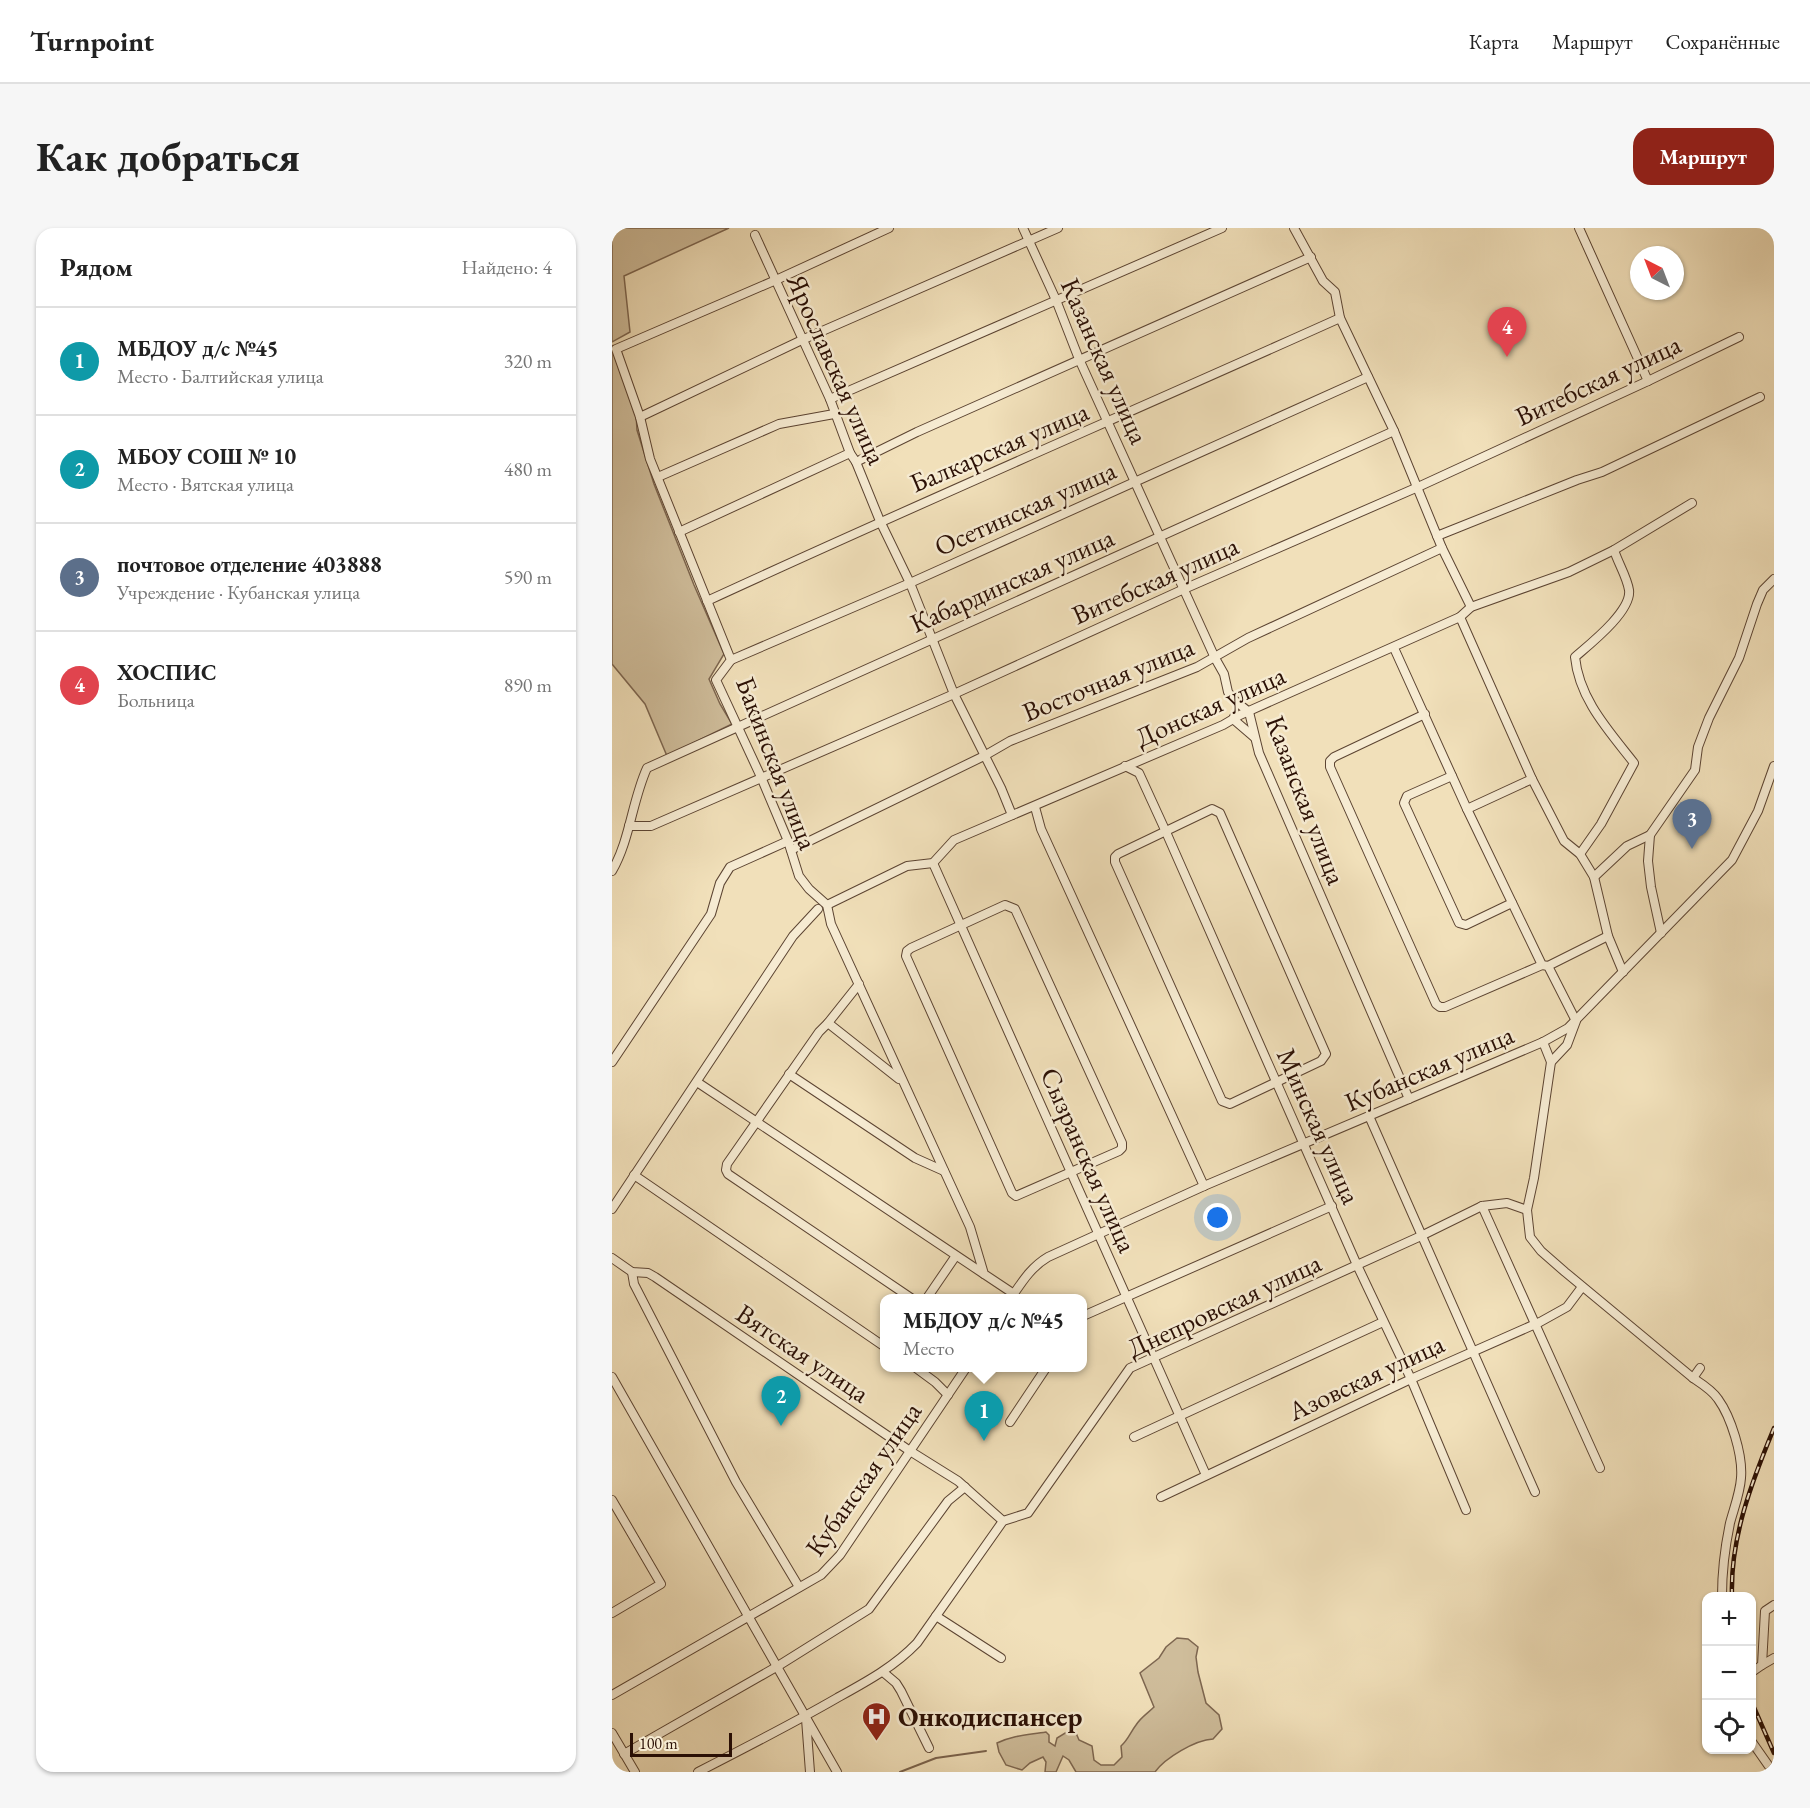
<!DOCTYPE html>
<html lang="ru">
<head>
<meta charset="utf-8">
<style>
  :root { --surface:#fff; --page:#f6f6f6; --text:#222; --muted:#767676; --line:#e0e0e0; --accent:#8f2418 }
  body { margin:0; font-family:"EB Garamond",serif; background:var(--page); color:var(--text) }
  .controls { position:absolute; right:18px; bottom:18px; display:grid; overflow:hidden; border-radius:12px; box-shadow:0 2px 4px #0004 }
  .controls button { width:54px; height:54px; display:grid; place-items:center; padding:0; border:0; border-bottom:2px solid var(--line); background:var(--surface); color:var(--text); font:30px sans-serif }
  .compass { position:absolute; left:1018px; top:18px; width:54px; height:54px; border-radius:50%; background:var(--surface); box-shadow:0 2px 4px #0004; rotate:318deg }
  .scale { position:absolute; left:18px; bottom:15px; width:102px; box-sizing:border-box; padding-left:6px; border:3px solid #2b1005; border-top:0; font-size:16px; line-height:21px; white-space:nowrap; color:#2b1005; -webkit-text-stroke:4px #f6ebd2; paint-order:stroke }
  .you { position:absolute; left:606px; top:990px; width:21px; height:21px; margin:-15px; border:4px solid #fff; border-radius:50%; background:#1a73e8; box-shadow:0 0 0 9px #1a73e833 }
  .badge { display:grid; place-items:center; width:39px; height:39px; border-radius:50%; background:var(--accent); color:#fff; font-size:20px; font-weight:700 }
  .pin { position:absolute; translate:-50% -50px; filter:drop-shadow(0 2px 3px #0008) }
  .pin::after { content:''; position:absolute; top:32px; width:21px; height:18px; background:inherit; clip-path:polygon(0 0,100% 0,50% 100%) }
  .popup { position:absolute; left:268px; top:1066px; width:207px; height:78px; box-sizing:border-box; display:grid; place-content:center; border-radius:12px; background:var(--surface); filter:drop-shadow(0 2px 4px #0005); font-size:20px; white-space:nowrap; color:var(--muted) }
  .popup b { font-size:22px; color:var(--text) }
  .popup::after { content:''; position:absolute; left:50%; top:100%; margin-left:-12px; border:12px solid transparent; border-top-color:var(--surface) }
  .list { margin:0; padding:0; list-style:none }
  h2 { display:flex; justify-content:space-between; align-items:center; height:78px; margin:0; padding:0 24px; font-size:26px }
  h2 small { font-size:20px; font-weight:400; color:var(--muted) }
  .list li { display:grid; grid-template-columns:39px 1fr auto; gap:18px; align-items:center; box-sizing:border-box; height:108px; padding:0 24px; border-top:2px solid var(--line) }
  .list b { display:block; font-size:22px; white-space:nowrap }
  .list p { margin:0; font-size:20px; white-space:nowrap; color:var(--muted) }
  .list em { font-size:20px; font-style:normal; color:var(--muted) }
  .icon { flex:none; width:33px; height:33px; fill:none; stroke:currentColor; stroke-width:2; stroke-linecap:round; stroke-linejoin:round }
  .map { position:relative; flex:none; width:1162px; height:1544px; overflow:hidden; border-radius:18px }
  header { display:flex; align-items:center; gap:36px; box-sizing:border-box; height:84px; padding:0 30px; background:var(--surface); border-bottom:2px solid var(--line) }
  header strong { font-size:28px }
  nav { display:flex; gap:33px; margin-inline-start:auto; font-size:21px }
  .intro { display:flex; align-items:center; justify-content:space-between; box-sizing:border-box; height:144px; padding:0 36px }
  h1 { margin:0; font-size:42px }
  .button { padding:15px 27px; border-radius:18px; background:var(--accent); color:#fff; font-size:21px; font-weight:700 }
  main { display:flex; gap:36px; padding:0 36px }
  aside { flex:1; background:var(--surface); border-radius:18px; box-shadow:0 2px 4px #0004 }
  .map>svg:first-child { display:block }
  .green { fill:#cfbd9b; stroke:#7d6650; stroke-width:1.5 }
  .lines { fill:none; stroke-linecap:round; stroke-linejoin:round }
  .stream { stroke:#7a624c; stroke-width:2 }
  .minor-casing { stroke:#5c4432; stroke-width:10 }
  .minor { stroke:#f6ebd2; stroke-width:8 }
  .rail-casing { stroke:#2b1005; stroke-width:4.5 }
  .rail { stroke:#f6ebd2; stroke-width:2; stroke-dasharray:7; stroke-linecap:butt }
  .labels { text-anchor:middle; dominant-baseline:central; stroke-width:5; stroke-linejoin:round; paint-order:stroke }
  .street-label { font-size:27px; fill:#2b1005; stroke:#f6ebd2 }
  .poi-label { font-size:27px; font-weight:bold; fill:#2b1005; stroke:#f6ebd2; text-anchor:start }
</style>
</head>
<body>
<header>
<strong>Turnpoint</strong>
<nav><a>Карта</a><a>Маршрут</a><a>Сохранённые</a></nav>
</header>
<div class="intro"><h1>Как добраться</h1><a class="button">Маршрут</a></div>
<main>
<aside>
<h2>Рядом<small>Найдено: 4</small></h2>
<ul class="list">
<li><span class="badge" style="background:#0f9aa8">1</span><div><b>МБДОУ д/с №45</b><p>Место · Балтийская улица</p></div><em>320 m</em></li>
<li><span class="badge" style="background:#0f9aa8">2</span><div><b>МБОУ СОШ № 10</b><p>Место · Вятская улица</p></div><em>480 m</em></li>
<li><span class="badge" style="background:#5c6f8a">3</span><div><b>почтовое отделение 403888</b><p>Учреждение · Кубанская улица</p></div><em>590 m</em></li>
<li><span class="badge" style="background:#e0444e">4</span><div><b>ХОСПИС</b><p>Больница</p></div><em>890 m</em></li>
</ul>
</aside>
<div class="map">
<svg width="1162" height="1544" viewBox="0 0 1162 1544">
  <rect width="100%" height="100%" fill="#f1e0ba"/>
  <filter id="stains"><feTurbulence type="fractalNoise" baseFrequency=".00333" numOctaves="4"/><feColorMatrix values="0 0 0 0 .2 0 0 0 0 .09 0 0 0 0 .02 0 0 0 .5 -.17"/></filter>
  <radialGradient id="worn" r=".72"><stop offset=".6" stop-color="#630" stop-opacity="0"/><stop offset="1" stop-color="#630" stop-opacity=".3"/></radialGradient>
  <!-- green -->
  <g class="green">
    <path d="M0 0H117L12 48 18 104 0 114Z"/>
    <path d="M0 117 24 185 25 202 42 256 82 357 112 426 97 451 108 476 120 496 55 528 33 476 0 436Z"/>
    <path d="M565 1410 576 1411 586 1419 584 1429 586 1444 594 1475 607 1487 610 1501 601 1511C583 1512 553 1530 543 1544H464L457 1532 451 1528 444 1544H433L434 1534 431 1529 418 1535 410 1542 394 1537 387 1524 385 1515C402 1507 416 1507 434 1504L437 1507V1514L443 1518 445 1510 458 1502 464 1505 467 1512 480 1518 482 1532 489 1537H502L510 1529 509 1518C516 1512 518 1505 524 1497 529 1489 536 1485 542 1479L528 1445 547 1430 554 1419Z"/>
  </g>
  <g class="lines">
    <!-- stream -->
    <path class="stream" d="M288 1544 324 1530 374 1523"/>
    <defs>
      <g id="minor">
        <path d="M277 0 164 52 4 121 28 189 38 231 119 432 104 452 149 549 176 613 187 648 197 661 215 677 219 696 358 999 372 1046 402 1066"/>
        <path d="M411 0 444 72 467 131 603 430 612 446 616 464 622 472 637 484 647 525 797 871"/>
        <path d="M682 0 711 53 723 64 728 90 782 203 830 320 859 379"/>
        <path d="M967 0 1036 153"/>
        <path d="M143 7 218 171 238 225 244 234 268 293 298 355 342 466 389 560 400 587"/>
        <path d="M218 171 610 0"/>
        <path d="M28 189 192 111 446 0"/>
        <path d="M244 234 305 204 699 29"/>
        <path d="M46 249 167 196 222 186"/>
        <path d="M67 304 238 225"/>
        <path d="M825 308 965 252 990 244 1148 169"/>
        <path d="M95 373C305 276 517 185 728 90"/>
        <path d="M848 389 920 551 952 613 968 626 982 649 996 708 1011 744"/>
        <path d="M782 420 855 581 930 737 936 738 964 793 955 817 939 834 922 950 915 982 918 1009 929 1023 953 1044 1081 1150 1088 1140"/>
        <path d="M119 432 298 355 756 149"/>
        <path d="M813 486 722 529 718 533V539L824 776 828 779H833L930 737"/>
        <path d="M623 487 621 491 642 509"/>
        <path d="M513 538 527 545 554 604 745 1037 799 1151 854 1282"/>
        <path d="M840 548 795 568 792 575 847 695 854 697 900 675"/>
        <path d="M423 579 429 601 592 958"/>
        <path d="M600 581 608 585 714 826 709 833 618 876 610 873 503 634V629L506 626Z"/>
        <path d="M855 581 920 551"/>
        <path d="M17 598H39L342 466 572 361 806 259 1036 153 1127 109"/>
        <path d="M179 622 372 528 398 513 585 439 636 410 830 320"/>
        <path d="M968 626 989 596 1022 535C997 503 967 471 963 429 978 416 1020 383 1017 362 1015 349 1006 335 1002 322"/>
        <path d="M321 635 594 1247"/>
        <path d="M0 643C18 612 20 573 35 540L782 203"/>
        <path d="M982 649 1015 618 1038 607"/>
        <path d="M215 677 295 638 321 635 342 612 611 497 628 487 848 389 859 379 957 344 1002 322 1080 275"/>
        <path d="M393 677 403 681 510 915V920L507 923 404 968 400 965 294 728 295 723 299 720Z"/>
        <path d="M1049 705 1039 659 1036 633 1038 607 1083 542 1086 519 1097 490 1127 430 1145 376 1151 362 1162 351"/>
        <path d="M936 738 996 708"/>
        <path d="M247 756 216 795 207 804 115 936 114 942 116 946 299 1070"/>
        <path d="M216 795 287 851"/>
        <path d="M931 814 939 834"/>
        <path d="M0 834 99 686 108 655 118 639 176 613"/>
        <path d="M177 846 303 930 332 943"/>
        <path d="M85 854 372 1046"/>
        <path d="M757 888 923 1264"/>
        <path d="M22 947 273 1119"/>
        <path d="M870 978 988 1240"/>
        <path d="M0 981 181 708 206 681"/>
        <path d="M0 1030 20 1044 36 1045 43 1049 298 1223 346 1253 391 1293"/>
        <path d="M20 1044 22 1056 124 1254 187 1359"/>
        <path d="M315 1070 343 1029"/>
        <path d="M399 1070C410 1054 419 1039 436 1029L592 958 931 814 956 800 1120 632 1146 583 1162 538"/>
        <path d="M471 1088 720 978"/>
        <path d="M304 1140 323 1154 336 1167"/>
        <path d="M0 1149 225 1544"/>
        <path d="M1081 1150C1090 1156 1100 1162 1106 1171 1119 1189 1131 1227 1129 1250 1128 1265 1122 1280 1118 1295 1113 1319 1110 1343 1110 1368"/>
        <path d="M398 1194 434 1140"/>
        <path d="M522 1209 771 1094"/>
        <path d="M549 1269 799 1151 928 1094 955 1079 970 1059"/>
        <path d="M0 1272 49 1356 0 1385"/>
        <path d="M324 1388 389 1430"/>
        <path d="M1150 1437 1162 1430"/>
        <path d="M271 1444 284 1455 289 1463 317 1520"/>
        <path d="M1140 1444 1150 1437 1153 1383 1162 1377"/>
        <path d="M0 1467 209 1347 228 1327 354 1140"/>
        <path d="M194 1491 198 1544"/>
        <path d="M0 1505 23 1544"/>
        <path d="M1140 1514 1161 1544"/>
        <path d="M12 1526 166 1438 257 1381 336 1273 353 1259"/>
        <path d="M86 1544C133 1520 180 1496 225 1470 254 1454 282 1439 305 1415L391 1293 416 1285 518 1140 809 1008 870 978 895 975 915 982"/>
      </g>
    </defs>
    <!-- minor casing -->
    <use href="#minor" class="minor-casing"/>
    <!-- minor -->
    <use href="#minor" class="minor"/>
    <defs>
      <g id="rail">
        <path d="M1120 1368C1118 1310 1140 1253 1162 1200"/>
        <path d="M1140 1475 1162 1525"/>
      </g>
    </defs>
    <!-- rail casing -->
    <use href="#rail" class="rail-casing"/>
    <!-- rail -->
    <use href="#rail" class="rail"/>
  </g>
  <!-- icons -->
  <defs>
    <symbol id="hospital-pin" viewBox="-11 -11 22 30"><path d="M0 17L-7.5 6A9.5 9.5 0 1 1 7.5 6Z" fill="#8f2418" stroke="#f6ebd2"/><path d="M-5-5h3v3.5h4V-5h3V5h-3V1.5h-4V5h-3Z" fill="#fff"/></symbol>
  </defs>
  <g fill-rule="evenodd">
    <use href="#hospital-pin" x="248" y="1472" width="33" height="45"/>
  </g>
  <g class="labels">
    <!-- street labels -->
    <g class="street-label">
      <text transform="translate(493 133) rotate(66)">Казанская улица</text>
      <text transform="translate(225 141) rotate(66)">Ярославская улица</text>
      <text transform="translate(986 152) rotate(-25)">Витебская улица</text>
      <text transform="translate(387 219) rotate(-23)">Балкарская улица</text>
      <text transform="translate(413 280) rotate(-24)">Осетинская улица</text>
      <text transform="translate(400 352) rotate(-24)">Кабардинская улица</text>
      <text transform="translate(543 352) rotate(-24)">Витебская улица</text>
      <text transform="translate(496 451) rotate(-22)">Восточная улица</text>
      <text transform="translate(598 478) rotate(-24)">Донская улица</text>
      <text transform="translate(165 535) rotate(69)">Бакинская улица</text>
      <text transform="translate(694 572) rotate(69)">Казанская улица</text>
      <text transform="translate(817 840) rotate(-23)">Кубанская улица</text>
      <text transform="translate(707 898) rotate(66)">Минская улица</text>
      <text transform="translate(477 932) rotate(66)">Сызранская улица</text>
      <text transform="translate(612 1077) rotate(-25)">Днепровская улица</text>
      <text transform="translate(191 1125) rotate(34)">Вятская улица</text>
      <text transform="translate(754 1149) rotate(-25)">Азовская улица</text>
      <text transform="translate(251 1251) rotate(-55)">Кубанская улица</text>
    </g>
    <!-- poi labels -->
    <g class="poi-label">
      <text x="286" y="1488">Онкодиспансер</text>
    </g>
  </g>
  <rect width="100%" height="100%" filter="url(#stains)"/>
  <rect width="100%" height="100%" fill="url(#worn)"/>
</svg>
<div class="controls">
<button>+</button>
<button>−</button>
<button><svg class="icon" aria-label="locate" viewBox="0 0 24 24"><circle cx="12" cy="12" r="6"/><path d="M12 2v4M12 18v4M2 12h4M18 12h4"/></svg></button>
</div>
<svg class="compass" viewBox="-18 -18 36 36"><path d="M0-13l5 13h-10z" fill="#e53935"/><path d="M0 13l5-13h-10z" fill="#767676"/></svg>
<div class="scale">100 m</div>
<div class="you"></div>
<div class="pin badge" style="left:372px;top:1213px;background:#0f9aa8">1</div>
<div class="popup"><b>МБДОУ д/с №45</b>Место</div>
<div class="pin badge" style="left:169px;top:1198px;background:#0f9aa8">2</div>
<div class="pin badge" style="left:1080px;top:621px;background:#5c6f8a">3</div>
<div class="pin badge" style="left:895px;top:129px;background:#e0444e">4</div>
</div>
</main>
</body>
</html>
